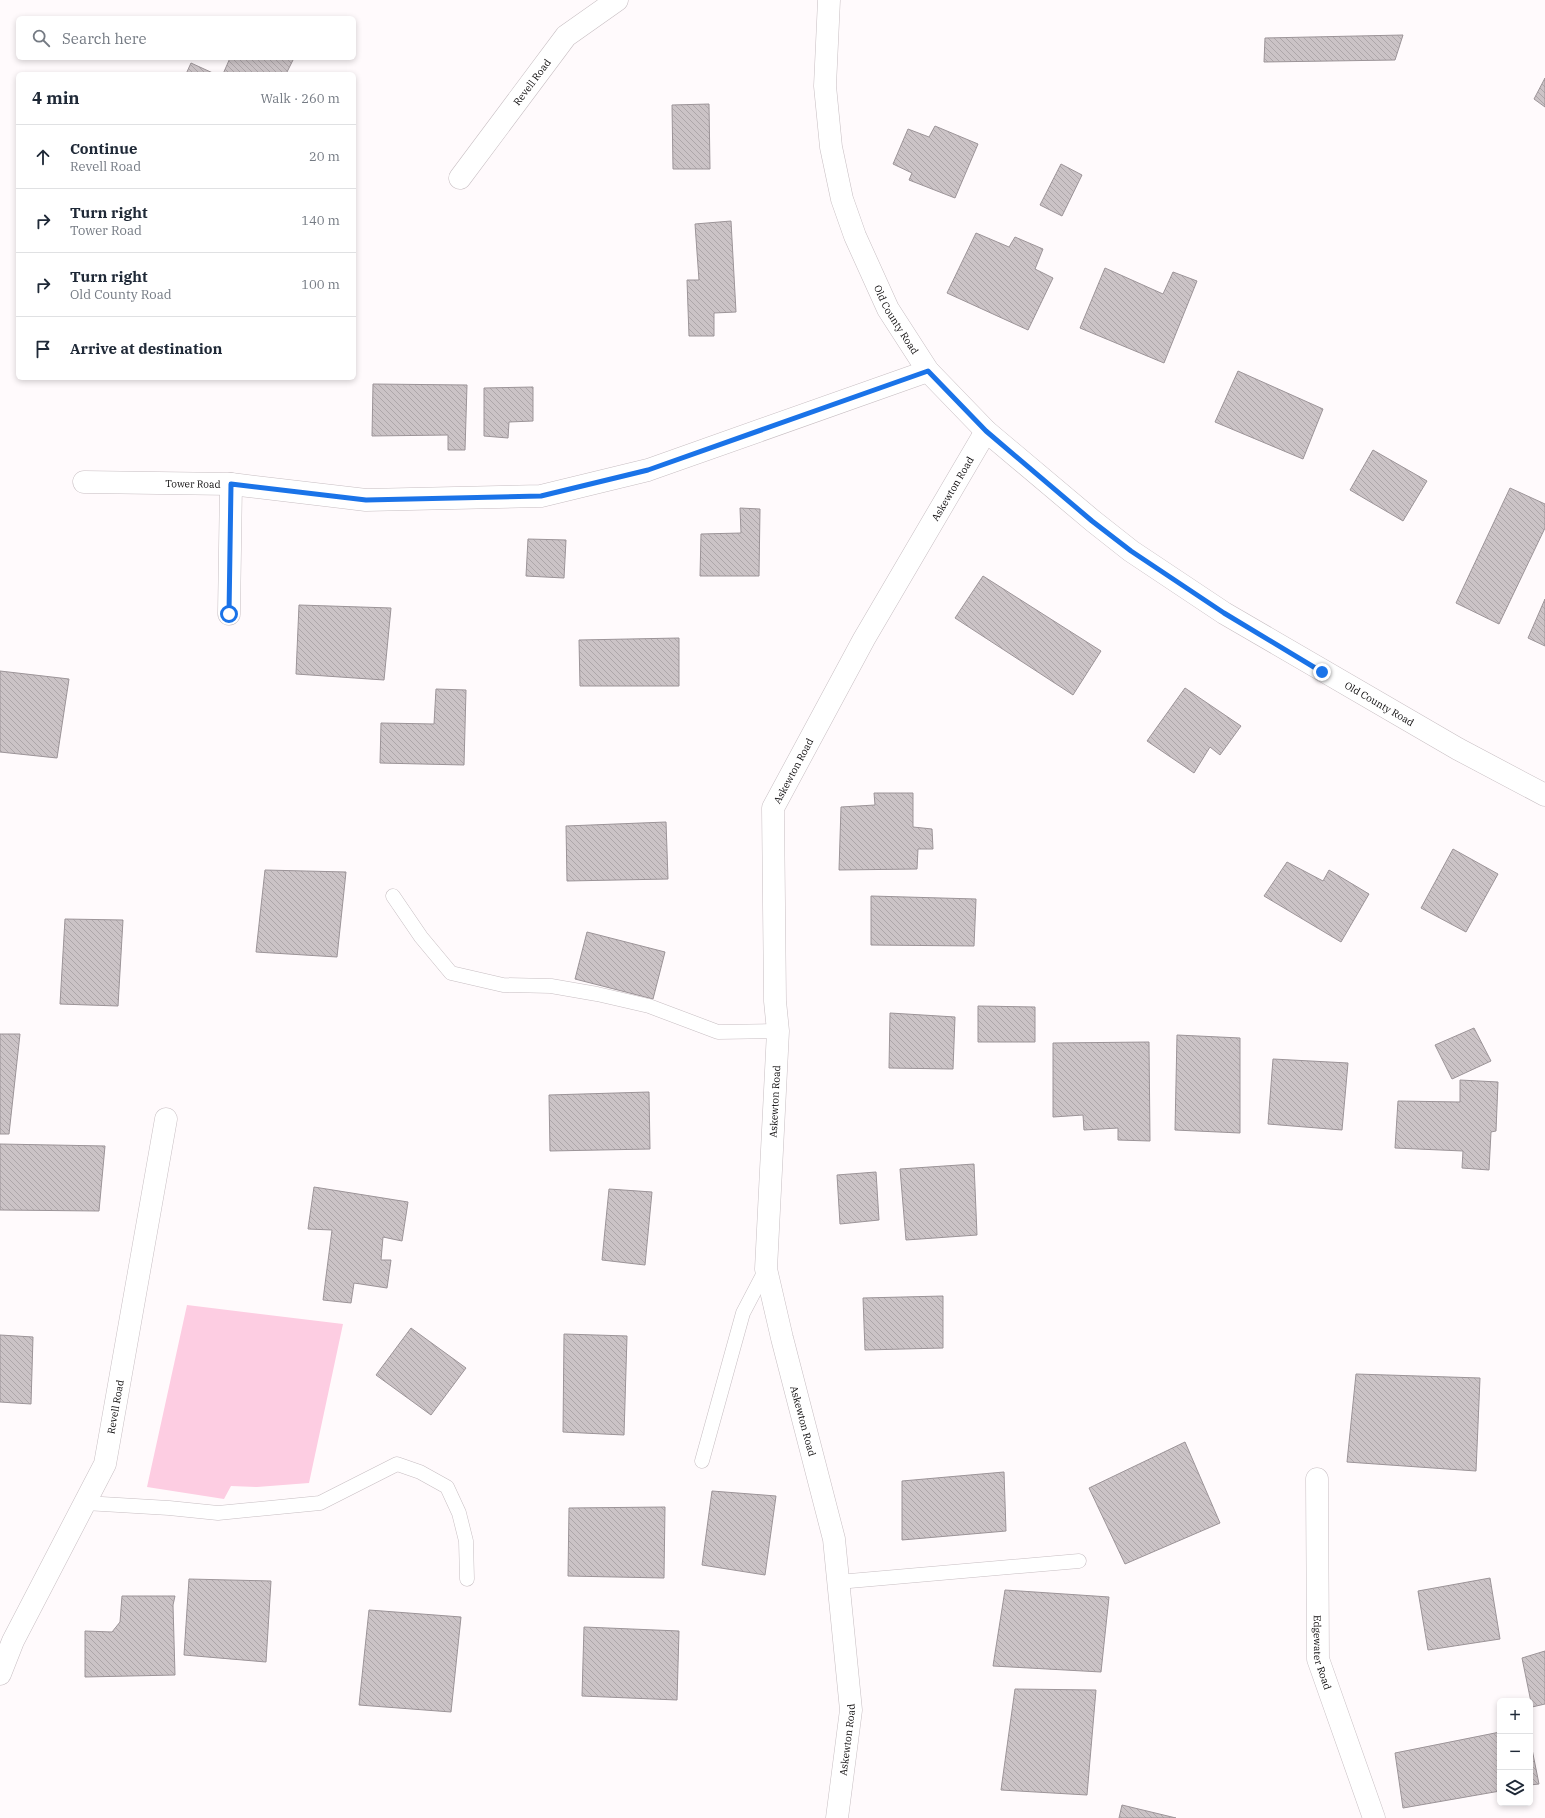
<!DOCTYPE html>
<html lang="en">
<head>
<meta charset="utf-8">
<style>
  :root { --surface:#fff; --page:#f2f2f3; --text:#1f2937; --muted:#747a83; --line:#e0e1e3 }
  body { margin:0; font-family:"IBM Plex Serif",serif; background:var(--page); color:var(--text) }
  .controls { position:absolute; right:12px; bottom:12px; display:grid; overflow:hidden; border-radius:6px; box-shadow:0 2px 6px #0003 }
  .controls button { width:36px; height:36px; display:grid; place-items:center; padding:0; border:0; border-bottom:1px solid var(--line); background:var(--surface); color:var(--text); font:20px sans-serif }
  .stop { position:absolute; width:12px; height:12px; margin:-9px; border:3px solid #1a73e8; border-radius:50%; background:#fff }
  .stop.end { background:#1a73e8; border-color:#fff; box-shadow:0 1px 4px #0008 }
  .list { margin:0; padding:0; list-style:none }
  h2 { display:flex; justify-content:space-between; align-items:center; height:52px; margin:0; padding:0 16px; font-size:17px }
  h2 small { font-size:13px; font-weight:400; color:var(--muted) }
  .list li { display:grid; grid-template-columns:26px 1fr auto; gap:12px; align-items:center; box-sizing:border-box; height:64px; padding:0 16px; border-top:1px solid var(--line) }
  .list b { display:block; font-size:15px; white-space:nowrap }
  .list p { margin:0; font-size:13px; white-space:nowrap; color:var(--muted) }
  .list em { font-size:13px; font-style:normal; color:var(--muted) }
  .icon { flex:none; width:22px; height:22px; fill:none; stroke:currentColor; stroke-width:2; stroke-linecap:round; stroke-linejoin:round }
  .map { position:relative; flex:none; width:1545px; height:1818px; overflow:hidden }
  .search { position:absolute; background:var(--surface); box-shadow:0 2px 6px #0003; left:16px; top:16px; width:340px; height:44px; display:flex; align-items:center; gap:10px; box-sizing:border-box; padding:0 14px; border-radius:6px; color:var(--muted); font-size:15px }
  .panel { position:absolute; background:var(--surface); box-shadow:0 2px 6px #0003; left:16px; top:72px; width:340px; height:308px; border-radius:6px }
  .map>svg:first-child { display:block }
  .pitch { fill:#fdcde2 }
  .building { fill:url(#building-back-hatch); stroke:#9c9498 }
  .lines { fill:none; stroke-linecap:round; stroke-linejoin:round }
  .service-casing { stroke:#c7bec2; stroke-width:15 }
  .minor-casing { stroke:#c7bec2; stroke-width:23 }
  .service { stroke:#fff; stroke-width:14 }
  .minor { stroke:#fff; stroke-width:22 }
  .route { stroke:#1a73e8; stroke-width:5 }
  .labels { text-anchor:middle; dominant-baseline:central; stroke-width:3; stroke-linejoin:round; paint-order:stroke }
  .street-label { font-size:10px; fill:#0d0b0c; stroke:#fff }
</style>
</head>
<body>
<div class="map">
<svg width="1545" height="1818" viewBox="0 0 1545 1818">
  <defs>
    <pattern id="building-back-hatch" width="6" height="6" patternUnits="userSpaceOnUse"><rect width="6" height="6" fill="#cbc3c6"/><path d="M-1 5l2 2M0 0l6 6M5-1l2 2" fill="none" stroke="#ada6a9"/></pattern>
  </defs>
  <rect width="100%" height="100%" fill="#fffafc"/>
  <!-- pitch -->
  <path class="pitch" d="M187 1305 343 1324 309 1483 257 1487 231 1486 224 1499 147 1487Z"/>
  <!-- building -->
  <g class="building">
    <path d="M1403 35 1395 60 1264 62 1265 38Z"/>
    <path d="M230 58H294L286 74H223Z"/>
    <path d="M191 63 215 74H186Z"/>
    <path d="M1545 78V107L1534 99Z"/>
    <path d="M709 104 710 169H673L672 105Z"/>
    <path d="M935 126 978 144 955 198 909 180 912 173 893 164 908 129 929 137Z"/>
    <path d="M1061 164 1082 175 1062 216 1040 205Z"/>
    <path d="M731 221 736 312 714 313V336H689L687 280H699L695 224Z"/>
    <path d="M976 233 1009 247 1015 237 1043 249 1035 269 1053 278 1028 330 947 293Z"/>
    <path d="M1105 268 1163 294 1173 272 1197 281 1164 363 1080 328Z"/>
    <path d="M1238 371 1323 409 1303 459 1215 422Z"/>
    <path d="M373 384 467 385 465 450H448V435L372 436Z"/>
    <path d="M533 387V421L509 422 508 438 484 436V388Z"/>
    <path d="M1373 450 1427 481 1403 521 1350 490Z"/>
    <path d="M1510 488 1545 504V528L1499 624 1456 603Z"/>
    <path d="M740 508 760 509 759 576H700L701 534 741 533Z"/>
    <path d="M528 539 566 540 564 578 526 576Z"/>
    <path d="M983 576 1101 651 1073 695 955 618Z"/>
    <path d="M1545 599V646L1528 638Z"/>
    <path d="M299 605 391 608 384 680 296 674Z"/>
    <path d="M679 638V686H580L579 640Z"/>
    <path d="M0 671 69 679 57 758 0 752Z"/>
    <path d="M1185 688 1241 726 1220 755 1210 747 1194 773 1147 741Z"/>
    <path d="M436 689 466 690 464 765 380 763 381 723 434 724Z"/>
    <path d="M874 793H913V827L932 829 933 849H918L917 869 839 870 841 807 875 805Z"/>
    <path d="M666 822 668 879 567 881 566 826Z"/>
    <path d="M1453 849 1498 874 1466 932 1421 908Z"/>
    <path d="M1287 862 1323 881 1329 870 1369 894 1341 942 1264 896Z"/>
    <path d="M265 870 346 872 337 957 256 952Z"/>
    <path d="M871 896 976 899 974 946 871 945Z"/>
    <path d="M65 919 123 920 118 1006 60 1004Z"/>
    <path d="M587 932 665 952 653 999 575 979Z"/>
    <path d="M978 1006 1035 1007V1042H978Z"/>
    <path d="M890 1013 955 1017 953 1069 889 1068Z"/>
    <path d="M1474 1028 1491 1061 1452 1079 1435 1045Z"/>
    <path d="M0 1034H20L9 1134H0Z"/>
    <path d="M1177 1035 1240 1038V1133L1175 1130Z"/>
    <path d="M1149 1042 1150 1141 1118 1140V1128L1084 1130 1083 1115 1053 1117V1043Z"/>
    <path d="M1273 1059 1348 1063 1342 1130 1268 1124Z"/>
    <path d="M1460 1080 1498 1082 1496 1131 1491 1132 1489 1170 1462 1168 1463 1151 1395 1148 1398 1101 1460 1102Z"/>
    <path d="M649 1092 650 1149 550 1151 549 1095Z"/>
    <path d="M0 1144 105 1146 99 1211 0 1210Z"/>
    <path d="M974 1164 977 1235 906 1240 900 1169Z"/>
    <path d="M876 1172 879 1220 840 1224 837 1175Z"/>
    <path d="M314 1187 408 1202 402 1241 383 1237 381 1260H391L387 1288 354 1283 351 1303 323 1300 332 1230 308 1229Z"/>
    <path d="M609 1189 652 1192 645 1265 602 1260Z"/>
    <path d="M943 1296V1348L865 1350 863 1298Z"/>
    <path d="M411 1328 466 1368 431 1415 376 1375Z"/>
    <path d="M564 1334 627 1336 624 1435 563 1432Z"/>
    <path d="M0 1335 33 1337 31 1404 0 1402Z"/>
    <path d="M1356 1374 1480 1378 1476 1471 1347 1462Z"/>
    <path d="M1185 1442 1220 1523 1125 1564 1089 1488Z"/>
    <path d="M1004 1472 1006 1531 902 1540V1481Z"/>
    <path d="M712 1491 776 1496 765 1575 702 1565Z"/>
    <path d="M665 1507 664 1578 568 1576 569 1508Z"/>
    <path d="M1490 1578 1500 1639 1428 1650 1418 1591Z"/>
    <path d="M189 1579 271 1581 266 1662 184 1655Z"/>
    <path d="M1005 1590 1109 1597 1101 1672 993 1666Z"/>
    <path d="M122 1596H175L173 1605 175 1675 85 1677V1631L112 1632 120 1622Z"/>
    <path d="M369 1610 461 1617 451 1712 359 1705Z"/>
    <path d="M584 1627 679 1631 677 1700 582 1696Z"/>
    <path d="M1545 1651V1704L1532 1707 1522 1658Z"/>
    <path d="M1015 1689 1096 1690 1087 1795 1001 1790Z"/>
    <path d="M1500 1732V1791L1403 1808 1395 1753Z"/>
    <path d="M1530 1739 1539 1784 1530 1785Z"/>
    <path d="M1122 1805 1176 1818H1119Z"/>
  </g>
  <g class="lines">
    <defs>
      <g id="service">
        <path d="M393 896 421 937 451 973 503 985 551 986 597 994 649 1006 718 1032 778 1031"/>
        <path d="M702 1461 743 1313 766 1269"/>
        <path d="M85 1503 169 1508 218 1513 320 1503 397 1464 420 1472 447 1487 459 1513 466 1541 467 1579"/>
        <path d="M838 1582 1079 1561"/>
      </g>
      <g id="minor">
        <path id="s1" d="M829 0 825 86 831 147 842 199 855 236 888 309 928 371 986 431 1093 521 1131 551 1224 613 1458 749 1545 795"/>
        <path id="s2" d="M460 178 566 36 617 0"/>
        <path id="s3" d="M84 482 231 484 366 500 541 496 648 470 928 371"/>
        <path d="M229 614 231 484"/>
        <path id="s4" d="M1317 1479 1318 1659 1374 1818"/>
        <path id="s5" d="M0 1674 13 1641 105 1464 166 1119"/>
        <path id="s6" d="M837 1818 851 1710 834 1539 782 1338 766 1269 778 1031 775 1001 773 808 864 639 986 431"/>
      </g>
    </defs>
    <!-- service casing -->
    <use href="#service" class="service-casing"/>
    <!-- minor casing -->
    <use href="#minor" class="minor-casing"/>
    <!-- service -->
    <use href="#service" class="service"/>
    <!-- minor -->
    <use href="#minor" class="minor"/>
  </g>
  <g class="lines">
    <!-- route -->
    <path class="route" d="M229 614 231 484 366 500 541 496 648 470 928 371 986 431 1092 521 1131 551 1224 613 1322 672"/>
  </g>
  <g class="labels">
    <!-- street labels -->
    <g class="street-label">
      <text stroke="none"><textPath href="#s2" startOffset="120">Revell Road</textPath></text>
      <text stroke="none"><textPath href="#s1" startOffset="333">Old County Road</textPath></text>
      <text stroke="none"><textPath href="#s3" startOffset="109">Tower Road</textPath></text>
      <text stroke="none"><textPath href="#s6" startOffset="1387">Askewton Road</textPath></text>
      <text stroke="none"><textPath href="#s1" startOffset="957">Old County Road</textPath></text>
      <text stroke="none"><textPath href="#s6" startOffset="1063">Askewton Road</textPath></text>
      <text stroke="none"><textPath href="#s6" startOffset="727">Askewton Road</textPath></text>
      <text stroke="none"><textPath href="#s5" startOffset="293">Revell Road</textPath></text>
      <text transform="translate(803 1421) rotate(75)">Askewton Road</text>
      <text stroke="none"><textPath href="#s4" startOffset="174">Edgewater Road</textPath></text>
      <text stroke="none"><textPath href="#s6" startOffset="79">Askewton Road</textPath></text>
    </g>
  </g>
</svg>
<div class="controls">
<button>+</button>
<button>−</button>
<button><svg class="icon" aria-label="layers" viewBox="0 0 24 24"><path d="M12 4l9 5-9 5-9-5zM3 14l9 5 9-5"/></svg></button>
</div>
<div class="stop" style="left:229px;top:614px"></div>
<div class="stop end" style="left:1322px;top:672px"></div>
<div class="search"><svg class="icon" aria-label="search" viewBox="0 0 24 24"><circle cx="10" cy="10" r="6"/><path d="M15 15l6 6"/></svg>Search here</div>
<section class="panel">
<h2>4 min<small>Walk · 260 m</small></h2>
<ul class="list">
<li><svg class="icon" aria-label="ahead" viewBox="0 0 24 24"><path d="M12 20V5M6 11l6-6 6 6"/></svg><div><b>Continue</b><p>Revell Road</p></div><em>20 m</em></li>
<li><svg class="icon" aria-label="right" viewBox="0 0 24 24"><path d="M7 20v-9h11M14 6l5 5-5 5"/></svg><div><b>Turn right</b><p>Tower Road</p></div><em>140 m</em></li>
<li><svg class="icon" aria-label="right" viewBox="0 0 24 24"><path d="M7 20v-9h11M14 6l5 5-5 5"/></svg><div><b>Turn right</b><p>Old County Road</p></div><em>100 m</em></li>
<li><svg class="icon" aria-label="arrive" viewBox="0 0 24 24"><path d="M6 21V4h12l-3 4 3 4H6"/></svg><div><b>Arrive at destination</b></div></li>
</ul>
</section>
</div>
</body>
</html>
